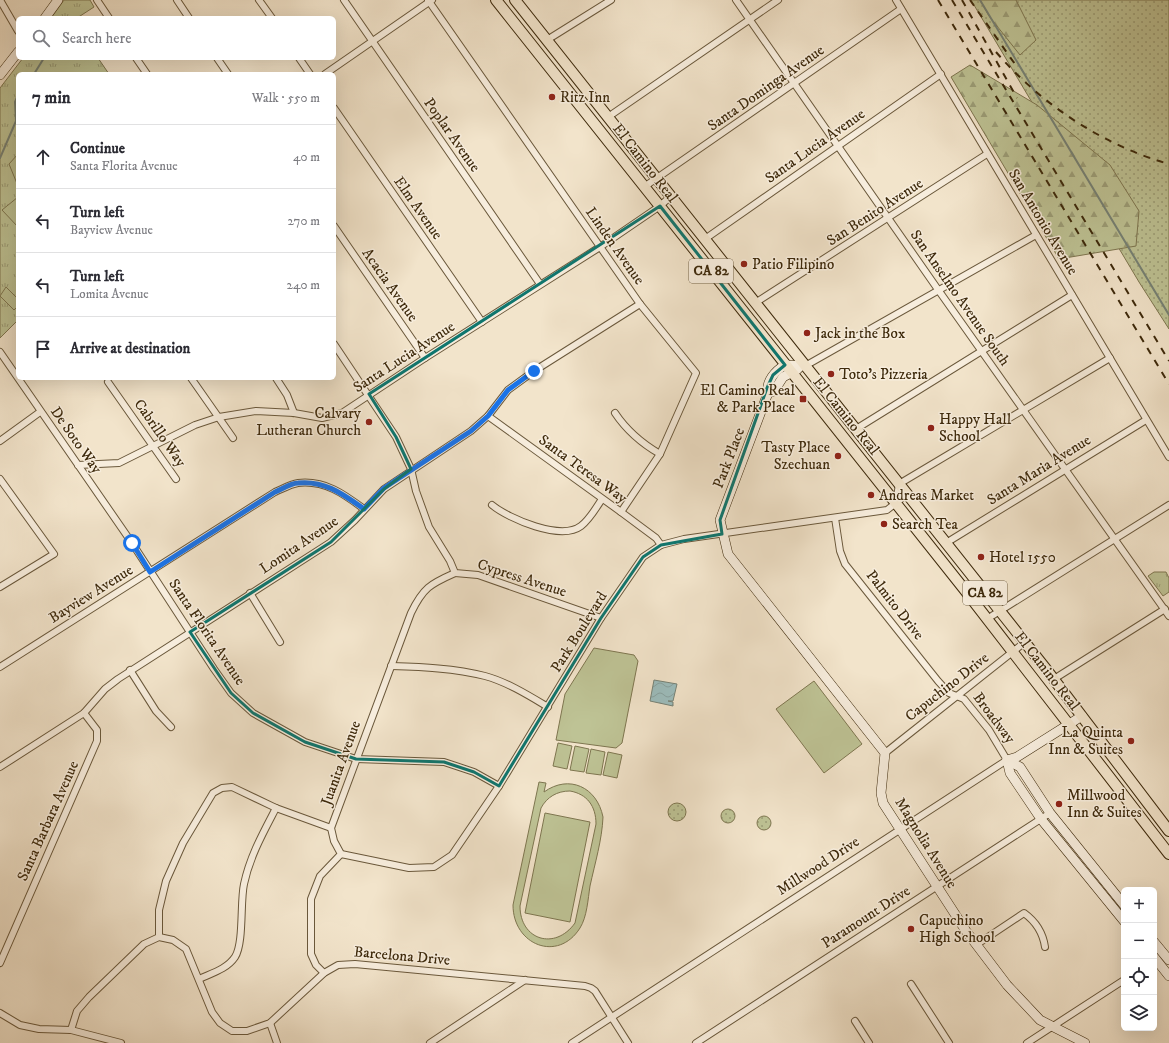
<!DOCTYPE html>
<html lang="en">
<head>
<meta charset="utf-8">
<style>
  :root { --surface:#fff; --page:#f2f2f3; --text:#2b2b33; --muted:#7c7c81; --line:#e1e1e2 }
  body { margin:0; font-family:"IM FELL DW Pica",serif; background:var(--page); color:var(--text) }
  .controls { position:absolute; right:12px; bottom:12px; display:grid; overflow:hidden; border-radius:6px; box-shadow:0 4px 16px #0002 }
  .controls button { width:36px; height:36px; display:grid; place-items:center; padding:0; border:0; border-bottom:1px solid var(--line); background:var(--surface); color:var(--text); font:20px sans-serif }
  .stop { position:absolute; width:12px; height:12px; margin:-9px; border:3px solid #1a73e8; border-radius:50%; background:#fff }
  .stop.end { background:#1a73e8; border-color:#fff; box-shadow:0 1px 4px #0008 }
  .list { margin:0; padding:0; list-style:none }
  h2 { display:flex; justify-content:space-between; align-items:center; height:52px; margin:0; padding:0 16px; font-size:17px }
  h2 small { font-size:13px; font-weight:400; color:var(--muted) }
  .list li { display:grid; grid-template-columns:26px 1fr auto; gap:12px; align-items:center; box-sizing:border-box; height:64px; padding:0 16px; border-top:1px solid var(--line) }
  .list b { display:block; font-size:15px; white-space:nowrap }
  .list p { margin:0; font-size:13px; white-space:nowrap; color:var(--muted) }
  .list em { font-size:13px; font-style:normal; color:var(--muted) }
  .icon { flex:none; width:22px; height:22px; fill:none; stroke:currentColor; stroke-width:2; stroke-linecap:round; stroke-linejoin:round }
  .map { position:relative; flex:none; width:1169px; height:1043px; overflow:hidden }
  .search { position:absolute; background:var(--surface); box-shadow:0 4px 16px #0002; left:16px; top:16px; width:320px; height:44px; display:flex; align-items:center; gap:10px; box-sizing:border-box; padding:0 14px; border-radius:6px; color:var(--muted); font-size:15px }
  .panel { position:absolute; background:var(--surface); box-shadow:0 4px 16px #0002; left:16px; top:72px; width:320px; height:308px; border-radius:6px }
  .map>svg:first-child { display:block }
  .grass { fill:url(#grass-dots); stroke:#7e7650 }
  .forest { fill:url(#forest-firs); stroke:#7e7650 }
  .park { fill:url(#park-tufts); stroke:#7e7650 }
  .garden { fill:#bec395; stroke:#7e7650; fill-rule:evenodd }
  .water { fill:url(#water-waves); stroke:#768276 }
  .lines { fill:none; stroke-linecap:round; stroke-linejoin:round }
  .stream { stroke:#768276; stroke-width:2 }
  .street-casing { stroke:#6a583b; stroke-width:8 }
  .secondary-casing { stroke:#3d290b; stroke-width:10 }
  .primary-casing { stroke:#3d290b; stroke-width:12 }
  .street { stroke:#f7eddd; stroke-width:6 }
  .secondary { stroke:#f7eddd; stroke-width:9 }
  .primary { stroke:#f2e4cb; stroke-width:10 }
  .rail { stroke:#3d290b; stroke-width:2; stroke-dasharray:7 7; stroke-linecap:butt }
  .route { stroke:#1a73e8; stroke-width:5 }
  .marked { fill:none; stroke:#0f766e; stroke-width:3; stroke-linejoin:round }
  .poi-dot { fill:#8f2418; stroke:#f7eddd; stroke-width:1.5 }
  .labels { text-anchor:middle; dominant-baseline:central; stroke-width:3; stroke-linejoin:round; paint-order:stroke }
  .shield { fill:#f7eddd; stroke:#75644a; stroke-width:1 }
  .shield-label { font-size:14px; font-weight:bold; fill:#3d290b }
  .street-label { font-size:15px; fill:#3d290b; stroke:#f7eddd }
  .poi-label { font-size:15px; fill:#3d290b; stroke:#f7eddd; text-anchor:start }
</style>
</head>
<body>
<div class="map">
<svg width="1169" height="1043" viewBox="0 0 1169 1043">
  <defs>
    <pattern id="grass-dots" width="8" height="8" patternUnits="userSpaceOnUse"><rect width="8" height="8" fill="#bec395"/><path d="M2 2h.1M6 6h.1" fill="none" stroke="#9c9e78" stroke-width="1.8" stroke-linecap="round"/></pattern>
    <pattern id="forest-firs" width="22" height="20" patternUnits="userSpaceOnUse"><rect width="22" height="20" fill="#bec395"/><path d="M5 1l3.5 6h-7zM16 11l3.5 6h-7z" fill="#9c9e78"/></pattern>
    <pattern id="park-tufts" width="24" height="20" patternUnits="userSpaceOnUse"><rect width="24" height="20" fill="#bec395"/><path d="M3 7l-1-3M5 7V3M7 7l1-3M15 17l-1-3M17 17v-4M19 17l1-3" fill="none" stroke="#9c9e78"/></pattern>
    <pattern id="water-waves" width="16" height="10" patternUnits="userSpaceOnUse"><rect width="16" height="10" fill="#9cbdbd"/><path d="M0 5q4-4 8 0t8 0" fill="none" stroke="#87a2a1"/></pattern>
  </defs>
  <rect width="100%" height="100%" fill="#f2e4cb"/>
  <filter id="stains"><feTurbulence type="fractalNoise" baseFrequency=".005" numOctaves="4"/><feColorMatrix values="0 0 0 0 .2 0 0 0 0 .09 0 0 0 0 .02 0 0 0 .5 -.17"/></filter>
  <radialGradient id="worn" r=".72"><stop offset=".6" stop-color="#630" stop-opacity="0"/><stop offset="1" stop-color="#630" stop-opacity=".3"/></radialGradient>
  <!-- grass -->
  <g class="grass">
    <path d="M971 0H1169V329L1139 282Z"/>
    <circle cx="677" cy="812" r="9"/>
    <circle cx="728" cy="816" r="7"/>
    <circle cx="764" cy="823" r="7"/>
  </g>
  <!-- forest -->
  <g class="forest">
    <path d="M980 0H1016L1036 40 1020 55 989 16Z"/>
    <path d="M970 65 1037 105 1110 165 1139 211 1136 246 1059 259 951 77Z"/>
  </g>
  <!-- park -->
  <g class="park">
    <path d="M64 0H90L94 7 77 18H51Z"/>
    <path d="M23 58H98L109 74H18V320L0 338V88Z"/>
    <path d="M1154 572H1166L1169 578V592L1163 596 1148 576Z"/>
  </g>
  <!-- garden -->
  <g class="garden">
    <path d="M18 154V186L9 164Z"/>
    <path d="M18 197V227L2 210Z"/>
    <path d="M6 287 18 299V306L14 310 0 296Z"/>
    <path d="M594 648 634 655 638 661 622 743 616 748 556 740 565 694Z"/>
    <path d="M814 681 862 744 824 773 776 709Z"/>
    <path d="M558 743 572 746 567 769 553 766Z"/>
    <path d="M575 746 589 749 584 772 570 770Z"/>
    <path d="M591 749 605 752 601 775 586 773Z"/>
    <path d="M608 752 622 755 617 778 603 775Z"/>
    <path d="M539 782 546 783 544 792C569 774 597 787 603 817 602 840 595 863 590 886 588 899 587 917 580 928 558 963 513 945 513 905ZM570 791C587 794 596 806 596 824L575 923C555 951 520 940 520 906L541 808C547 797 557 791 570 791Z"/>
    <path d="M545 813 590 822 570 922 525 913Z"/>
  </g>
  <!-- water -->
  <path class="water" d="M654 680 677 684 673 701H668L673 702V706L650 701Z"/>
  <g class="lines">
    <!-- stream -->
    <g class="stream">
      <path d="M980 0 1169 315"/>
      <path d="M34 74 44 58"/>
      <path d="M0 158 16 121 15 102 18 95"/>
    </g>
    <defs>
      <g id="street">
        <path d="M0 0 18 31"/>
        <path d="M97 0 109 18"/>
        <path d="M177 0 189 18"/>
        <path d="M259 0 272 18"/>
        <path d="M344 0 540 284"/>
        <path d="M428 0 640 304 696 373 660 454 621 512"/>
        <path d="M736 0 939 291 1169 616"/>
        <path d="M896 0 1169 457"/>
        <path d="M547 40 611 0"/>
        <path d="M136 58 147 74"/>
        <path d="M217 58 228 74"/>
        <path d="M299 58 310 74"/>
        <path d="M325 74 432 0"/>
        <path d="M334 108 482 322"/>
        <path d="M608 117 778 0"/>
        <path d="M644 187 901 9"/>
        <path d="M334 226 425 358"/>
        <path d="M705 239 941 74"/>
        <path d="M755 303 987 154"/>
        <path d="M334 344 396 437 411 469 416 491 429 527 450 561 455 573 478 575 601 618"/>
        <path d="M0 352 132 543 214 669 231 693 253 713 305 742 356 759 444 762 474 772 499 786"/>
        <path d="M805 366 1036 235"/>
        <path d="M191 378 233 438"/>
        <path d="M276 378 287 395 294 413"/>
        <path d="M108 382 176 479"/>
        <path d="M615 413C627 431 641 443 660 454"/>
        <path d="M488 416 621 512 656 538 661 545"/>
        <path d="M856 429 1072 295"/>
        <path d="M0 441 40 412"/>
        <path d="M78 465 119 463 195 425 219 417 256 411 294 413 322 418 342 413 425 358 600 247 660 206 671 196"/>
        <path d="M0 479 54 554 0 587"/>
        <path d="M896 503 899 484 1110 358"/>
        <path d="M492 505C509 519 561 541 581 526 590 519 596 508 602 499"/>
        <path d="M946 543 1146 420"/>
        <path d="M250 593 280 642"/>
        <path d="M987 619 1169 505"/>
        <path d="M391 666C422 667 454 668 485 676 507 682 528 695 548 707"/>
        <path d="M0 667 275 492C282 489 291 484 298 483 325 480 344 494 364 509"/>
        <path d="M130 670 156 711 171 727"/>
        <path d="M1054 679 1165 609"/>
        <path d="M885 753 1025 642"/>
        <path d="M0 767 84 713 105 689 118 679 331 542 355 520 384 489 471 431 488 416 508 390 534 371 640 304"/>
        <path d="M341 854 409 868 434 867 452 855 499 786 601 618 643 557 661 545 684 539 887 510 907 494"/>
        <path d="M159 937V910L166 881 183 843 213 793 222 788 232 787 276 808 331 828"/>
        <path d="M976 945 1024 913C1035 921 1043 933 1045 947"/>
        <path d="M0 963 97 741V730L84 713"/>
        <path d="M324 973 316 965 311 954V899L320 876 341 854 334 841 331 828 411 613C423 588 430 584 455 573"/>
        <path d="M199 979C212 973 227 969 235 957 244 943 240 902 244 884 250 856 263 833 276 808"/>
        <path d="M911 984 949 1043"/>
        <path d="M0 1013 20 1025 39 1029 71 1030 121 1043"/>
        <path d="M855 1021 869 1043"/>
        <path d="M270 1023 277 1043"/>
        <path d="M71 1030 77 1011 89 997 144 944 159 937 173 940 186 949 212 1012 220 1023 232 1031H247L270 1023 324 973 338 965 355 964 585 986 591 988 595 991 628 1043"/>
        <path d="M430 1043 525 980"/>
        <path d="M572 1043 1007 760 989 730 964 699 949 693 938 681 845 564 840 551 835 518"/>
        <path d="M696 1043 1050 813"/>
        <path d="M1027 1043 1124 980"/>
      </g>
      <g id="secondary">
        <path d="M45 18 58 0"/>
        <path d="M0 75 18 52"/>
        <path d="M805 366 785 365C775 371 766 381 768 393L720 520 728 554 885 753 881 793 883 803 966 931 1007 985 1040 1020 1085 1043"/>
        <path d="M768 393 774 391 783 377 798 369"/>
        <path d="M1007 760 1010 773 1041 819 1124 921"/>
        <path d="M1007 760 1020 767 1050 813 1124 905"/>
        <path d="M1007 760 1017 757 1082 716"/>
        <path d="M1154 942 1169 960"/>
        <path d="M1154 957 1169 976"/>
      </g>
      <g id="primary">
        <path d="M496 0 964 589 1169 854"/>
        <path d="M515 0 1046 669 1169 831"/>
      </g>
    </defs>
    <!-- street casing -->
    <use href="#street" class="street-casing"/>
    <!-- secondary casing -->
    <use href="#secondary" class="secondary-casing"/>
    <!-- primary casing -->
    <use href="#primary" class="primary-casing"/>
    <!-- street -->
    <use href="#street" class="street"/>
    <!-- secondary -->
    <use href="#secondary" class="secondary"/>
    <!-- primary -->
    <use href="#primary" class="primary"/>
    <!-- rail -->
    <g class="rail">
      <path d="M938 0 1169 384"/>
      <path d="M952 0 1169 361"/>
      <path d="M962 0 1017 98"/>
      <path d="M970 0 1017 67"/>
      <path d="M996 52C1041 104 1102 145 1169 164"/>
    </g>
  </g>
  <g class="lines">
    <!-- route -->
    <path class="route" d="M132 543 150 572 275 492C282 489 291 483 298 483 325 480 344 495 364 509L384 488 471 431 488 416 508 390 534 371"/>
  </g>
  <!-- marked area -->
  <path class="marked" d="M660 206 785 365 773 375 767 388 720 520 722 534 661 545 643 557 601 618 499 786 474 772 444 762 356 759 305 742 253 713 231 693 190 632 331 542 384 489 411 469 396 437 369 394Z"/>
  <!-- markers -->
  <g class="poi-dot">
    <circle cx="552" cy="97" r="4"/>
    <circle cx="744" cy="264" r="4"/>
    <circle cx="807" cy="333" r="4"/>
    <circle cx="831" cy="374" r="4"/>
    <rect x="799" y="395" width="8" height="8" rx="2"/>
    <circle cx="369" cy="422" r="4"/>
    <circle cx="931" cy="428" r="4"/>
    <circle cx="838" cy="456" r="4"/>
    <circle cx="871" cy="495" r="4"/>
    <circle cx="884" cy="524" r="4"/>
    <circle cx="981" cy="557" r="4"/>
    <circle cx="1131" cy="741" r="4"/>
    <circle cx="1059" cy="804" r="4"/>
    <circle cx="911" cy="929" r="4"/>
  </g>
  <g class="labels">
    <!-- shield labels -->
    <g class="shield">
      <rect x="689" y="259" width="44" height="24" rx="3"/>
      <rect x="963" y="581" width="44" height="24" rx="3"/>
    </g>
    <g class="shield-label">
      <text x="711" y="271">CA 82</text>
      <text x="985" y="593">CA 82</text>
    </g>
    <!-- street labels -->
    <g class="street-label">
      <text transform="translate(766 88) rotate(-35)">Santa Dominga Avenue</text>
      <text transform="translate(452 135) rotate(55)">Poplar Avenue</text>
      <text transform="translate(815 146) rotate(-35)">Santa Lucia Avenue</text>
      <text transform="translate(645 163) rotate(52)">El Camino Real</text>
      <text transform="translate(418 208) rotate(55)">Elm Avenue</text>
      <text transform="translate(875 212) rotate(-33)">San Benito Avenue</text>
      <text transform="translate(1043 222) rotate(59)">San Antonio Avenue</text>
      <text transform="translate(615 246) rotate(55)">Linden Avenue</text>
      <text transform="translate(390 285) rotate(55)">Acacia Avenue</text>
      <text transform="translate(960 298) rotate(55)">San Anselmo Avenue South</text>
      <text transform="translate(404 357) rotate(-33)">Santa Lucia Avenue</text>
      <text transform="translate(846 416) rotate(51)">El Camino Real</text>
      <text transform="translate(160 433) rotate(55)">Cabrillo Way</text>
      <text transform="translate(76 440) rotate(55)">De Soto Way</text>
      <text transform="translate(729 458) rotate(-69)">Park Place</text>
      <text transform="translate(583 469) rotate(36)">Santa Teresa Way</text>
      <text transform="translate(1039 470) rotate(-32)">Santa Maria Avenue</text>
      <text transform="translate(299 545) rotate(-34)">Lomita Avenue</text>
      <text transform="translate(522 578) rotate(18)">Cypress Avenue</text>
      <text transform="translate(91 594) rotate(-32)">Bayview Avenue</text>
      <text transform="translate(895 605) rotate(52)">Palmito Drive</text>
      <text transform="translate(207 632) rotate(56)">Santa Florita Avenue</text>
      <text transform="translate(579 632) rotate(-58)">Park Boulevard</text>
      <text transform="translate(1047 671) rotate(52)">El Camino Real</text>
      <text transform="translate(947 687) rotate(-38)">Capuchino Drive</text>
      <text transform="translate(994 718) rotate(53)">Broadway</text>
      <text transform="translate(341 763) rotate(-70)">Juanita Avenue</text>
      <text transform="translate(48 821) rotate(-66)">Santa Barbara Avenue</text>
      <text transform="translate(926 843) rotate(58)">Magnolia Avenue</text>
      <text transform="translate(818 866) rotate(-33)">Millwood Drive</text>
      <text transform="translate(866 917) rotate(-33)">Paramount Drive</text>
      <text transform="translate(402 956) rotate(5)">Barcelona Drive</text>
    </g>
    <!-- poi labels -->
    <g class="poi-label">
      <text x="560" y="97">Ritz Inn</text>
      <text x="752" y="264">Patio Filipino</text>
      <text x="815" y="333">Jack in the Box</text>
      <text x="839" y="374">Toto's Pizzeria</text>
      <text x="795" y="390" text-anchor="end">El Camino Real<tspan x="795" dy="17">&amp; Park Place</tspan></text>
      <text x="361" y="413" text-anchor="end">Calvary<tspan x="361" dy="17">Lutheran Church</tspan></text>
      <text x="939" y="419">Happy Hall<tspan x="939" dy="17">School</tspan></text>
      <text x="830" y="447" text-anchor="end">Tasty Place<tspan x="830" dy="17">Szechuan</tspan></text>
      <text x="879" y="495">Andreas Market</text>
      <text x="892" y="524">Search Tea</text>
      <text x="989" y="557">Hotel 1550</text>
      <text x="1123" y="732" text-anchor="end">La Quinta<tspan x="1123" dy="17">Inn &amp; Suites</tspan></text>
      <text x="1067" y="795">Millwood<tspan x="1067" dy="17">Inn &amp; Suites</tspan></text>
      <text x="919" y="920">Capuchino<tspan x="919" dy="17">High School</tspan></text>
    </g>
  </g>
  <rect width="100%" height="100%" filter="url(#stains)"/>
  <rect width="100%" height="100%" fill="url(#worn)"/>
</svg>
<div class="controls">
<button>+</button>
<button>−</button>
<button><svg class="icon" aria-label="locate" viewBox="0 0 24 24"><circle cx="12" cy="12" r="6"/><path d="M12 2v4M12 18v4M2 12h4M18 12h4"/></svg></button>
<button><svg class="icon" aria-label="layers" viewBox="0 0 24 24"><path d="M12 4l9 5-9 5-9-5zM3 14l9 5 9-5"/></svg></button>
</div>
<div class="stop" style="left:132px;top:543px"></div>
<div class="stop end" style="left:534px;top:371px"></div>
<div class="search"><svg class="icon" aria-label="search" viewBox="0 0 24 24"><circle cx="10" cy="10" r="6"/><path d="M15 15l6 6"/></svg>Search here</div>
<section class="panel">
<h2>7 min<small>Walk · 550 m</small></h2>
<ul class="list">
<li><svg class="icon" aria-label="ahead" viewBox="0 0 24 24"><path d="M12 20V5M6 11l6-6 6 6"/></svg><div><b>Continue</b><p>Santa Florita Avenue</p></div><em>40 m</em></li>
<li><svg class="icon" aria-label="left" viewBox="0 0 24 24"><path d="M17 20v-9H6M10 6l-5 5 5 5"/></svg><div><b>Turn left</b><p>Bayview Avenue</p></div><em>270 m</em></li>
<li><svg class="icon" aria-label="left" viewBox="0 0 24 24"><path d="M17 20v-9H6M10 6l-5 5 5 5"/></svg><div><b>Turn left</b><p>Lomita Avenue</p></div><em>240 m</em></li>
<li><svg class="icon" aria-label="arrive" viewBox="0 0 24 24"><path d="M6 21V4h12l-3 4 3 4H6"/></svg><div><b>Arrive at destination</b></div></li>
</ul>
</section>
</div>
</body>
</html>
